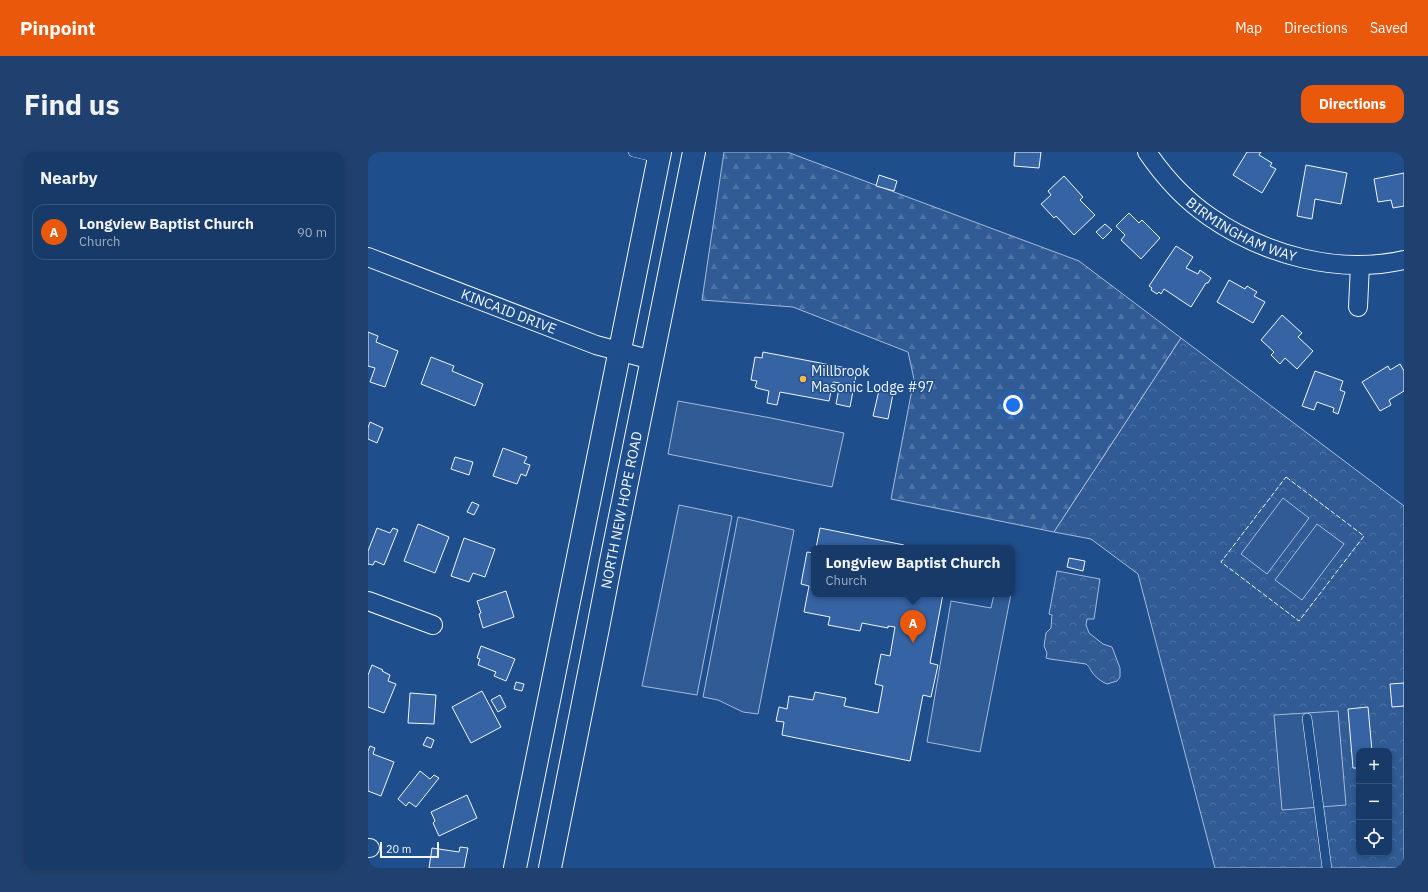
<!DOCTYPE html>
<html lang="en">
<head>
<meta charset="utf-8">
<style>
  :root { --surface:#173a69; --page:#20416f; --text:#f1f3f6; --muted:#9eadc0; --line:#36547d; --accent:#ea580c }
  body { margin:0; font-family:"IBM Plex Sans",sans-serif; background:var(--page); color:var(--text) }
  .controls { position:absolute; right:12px; bottom:12px; display:grid; overflow:hidden; border-radius:8px; box-shadow:0 2px 6px #0003 }
  .controls button { width:36px; height:36px; display:grid; place-items:center; padding:0; border:0; border-bottom:1px solid var(--line); background:var(--surface); color:var(--text); font:20px sans-serif }
  .scale { position:absolute; left:12px; bottom:10px; width:59px; box-sizing:border-box; padding-left:4px; border:2px solid #f2f6ff; border-top:0; font-size:11px; line-height:14px; white-space:nowrap; color:#f2f6ff; -webkit-text-stroke:3px #1f4e8c; paint-order:stroke }
  .you { position:absolute; left:645px; top:253px; width:14px; height:14px; margin:-10px; border:3px solid #fff; border-radius:50%; background:#1a73e8; box-shadow:0 0 0 6px #1a73e833 }
  .badge { display:grid; place-items:center; width:26px; height:26px; border-radius:50%; background:var(--accent); color:#fff; font-size:13px; font-weight:700 }
  .pin { position:absolute; translate:-50% -33px; filter:drop-shadow(0 1px 2px #0008) }
  .pin::after { content:''; position:absolute; top:21px; width:14px; height:12px; background:inherit; clip-path:polygon(0 0,100% 0,50% 100%) }
  .popup { position:absolute; left:443px; top:393px; width:204px; height:52px; box-sizing:border-box; display:grid; place-content:center; border-radius:8px; background:var(--surface); filter:drop-shadow(0 1px 3px #0005); font-size:13px; white-space:nowrap; color:var(--muted) }
  .popup b { font-size:15px; color:var(--text) }
  .popup::after { content:''; position:absolute; left:50%; top:100%; margin-left:-8px; border:8px solid transparent; border-top-color:var(--surface) }
  .list { margin:0; padding:0; list-style:none }
  h2 { display:flex; justify-content:space-between; align-items:center; height:52px; margin:0; padding:0 16px; font-size:17px }
  h2 small { font-size:13px; font-weight:400; color:var(--muted) }
  .list li { display:grid; grid-template-columns:26px 1fr auto; gap:12px; align-items:center; box-sizing:border-box; height:56px; margin:0 8px 8px; padding:0 8px; border:1px solid var(--line); border-radius:12px }
  .list b { display:block; font-size:15px; white-space:nowrap }
  .list p { margin:0; font-size:13px; white-space:nowrap; color:var(--muted) }
  .list em { font-size:13px; font-style:normal; color:var(--muted) }
  .icon { flex:none; width:22px; height:22px; fill:none; stroke:currentColor; stroke-width:2; stroke-linecap:round; stroke-linejoin:round }
  .map { position:relative; flex:none; width:1036px; height:716px; overflow:hidden; border-radius:12px }
  header { display:flex; align-items:center; gap:24px; box-sizing:border-box; height:56px; padding:0 20px; background:var(--accent); color:#fff }
  header strong { font-size:19px }
  nav { display:flex; gap:22px; margin-inline-start:auto; font-size:14px }
  .intro { display:flex; align-items:center; justify-content:space-between; box-sizing:border-box; height:96px; padding:0 24px }
  h1 { margin:0; font-size:28px }
  .button { padding:10px 18px; border-radius:12px; background:var(--accent); color:#fff; font-size:14px; font-weight:700 }
  main { display:flex; gap:24px; padding:0 24px }
  aside { flex:1; background:var(--surface); border-radius:12px; box-shadow:0 2px 6px #0003 }
  .map>svg:first-child { display:block }
  .forest { fill:url(#forest-firs); stroke:#a8bbd7 }
  .park { fill:url(#park-crowns); stroke:#a8bbd7; fill-rule:evenodd }
  .built { fill:#305b95; stroke:#a8bbd7 }
  .building { fill:#3563a3; stroke:#f2f6ff }
  .lines { fill:none; stroke-linecap:round; stroke-linejoin:round }
  .service-casing { stroke:#f2f6ff; stroke-width:10 }
  .minor-casing { stroke:#f2f6ff; stroke-width:20 }
  .primary-casing { stroke:#f2f6ff; stroke-width:24 }
  .service { stroke:#1f4e8c; stroke-width:9 }
  .minor { stroke:#1f4e8c; stroke-width:18 }
  .primary { stroke:#1f4e8c; stroke-width:22 }
  .fence { stroke:#f2f6ff; stroke-width:1; stroke-dasharray:5 2; stroke-linecap:butt }
  .poi-dot { fill:#ffb74d; stroke:#1f4e8c; stroke-width:1.5 }
  .labels { text-anchor:middle; dominant-baseline:central; stroke-width:3; stroke-linejoin:round; paint-order:stroke }
  .street-label { font-size:14px; fill:#f2f6ff; stroke:#1f4e8c }
  .poi-label { font-size:14px; fill:#f2f6ff; stroke:#1f4e8c; text-anchor:start }
</style>
</head>
<body>
<header>
<strong>Pinpoint</strong>
<nav><a>Map</a><a>Directions</a><a>Saved</a></nav>
</header>
<div class="intro"><h1>Find us</h1><a class="button">Directions</a></div>
<main>
<aside>
<h2>Nearby<small></small></h2>
<ul class="list">
<li><span class="badge">A</span><div><b>Longview Baptist Church</b><p>Church</p></div><em>90 m</em></li>
</ul>
</aside>
<div class="map">
<svg width="1036" height="716" viewBox="0 0 1036 716">
  <defs>
    <pattern id="forest-firs" width="22" height="20" patternUnits="userSpaceOnUse"><rect width="22" height="20" fill="#305b95"/><path d="M5 1l3.5 6h-7zM16 11l3.5 6h-7z" fill="#4e73a5"/></pattern>
    <pattern id="park-crowns" width="20" height="18" patternUnits="userSpaceOnUse"><rect width="20" height="18" fill="#305b95"/><path d="M2 6a3 3 0 1 1 6 0M12 15a3 3 0 1 1 6 0" fill="none" stroke="#4e73a5"/></pattern>
  </defs>
  <rect width="100%" height="100%" fill="#1f4e8c"/>
  <!-- forest -->
  <path class="forest" d="M356 0H419L711 109 813 186 686 380 523 347 546 227 540 200 425 155 334 148Z"/>
  <!-- park -->
  <g class="park">
    <path d="M813 186 1036 354V716H847L770 422 723 387 686 380ZM991 599H1021V701H991Z"/>
    <path d="M689 419 732 427 726 467H719L718 473 721 481 735 492 744 495 752 516V525L749 529 739 532C734 530 727 525 724 520 721 516 722 515 718 512L682 507 678 506 679 501 676 494 678 481 683 476 684 463 681 462Z"/>
  </g>
  <!-- built -->
  <g class="built">
    <path d="M310 249 403 266 476 281 464 335 300 302Z"/>
    <path d="M915 346 941 366 899 422 873 402Z"/>
    <path d="M311 353 364 364 329 543 274 534Z"/>
    <path d="M370 365 426 378 390 562 375 560 350 548 335 545Z"/>
    <path d="M949 372 976 392 934 448 907 428Z"/>
    <path d="M626 442H643L612 600 559 590 583 449 623 456Z"/>
    <path d="M970 559 978 653 914 658 906 563Z"/>
  </g>
  <!-- building -->
  <g class="building">
    <path d="M647 0H673L671 16 646 14Z"/>
    <path d="M879 0H893L891 3 904 11 902 14 908 17 894 41 865 23Z"/>
    <path d="M938 13 979 21 973 52 947 47 944 67 929 64Z"/>
    <path d="M1036 21V54L1025 56 1023 48 1010 50 1006 27Z"/>
    <path d="M511 23 529 29 526 39 508 34Z"/>
    <path d="M696 24 715 45 712 48 727 63 706 83 688 64 686 66 673 52 683 43 680 39Z"/>
    <path d="M761 61 771 71 774 68 792 86 773 107 753 88 757 83 748 74Z"/>
    <path d="M737 72 744 78 735 87 728 80Z"/>
    <path d="M808 94 825 105 818 116 830 122 832 118 843 126 840 131H838L823 155 796 137 793 142 791 140 789 142 783 138 784 136 781 134Z"/>
    <path d="M861 128 877 137 879 134 889 140 886 144 897 150 885 171 849 150Z"/>
    <path d="M914 163 934 181 930 185 945 199 929 217 917 206 912 212 903 203 906 200 893 188Z"/>
    <path d="M0 180 10 184 8 190 30 199 17 235 2 230 7 216 0 214Z"/>
    <path d="M395 200 489 218 482 255 468 252 472 231 465 230 461 249 412 240 409 253 399 251 401 239 389 236 387 235 389 229 383 228 387 205 394 206Z"/>
    <path d="M63 205 86 214 84 219 115 232 107 254 53 232Z"/>
    <path d="M1032 212 1036 219V239L1021 248 1023 253 1012 259 994 230 1020 214 1022 218Z"/>
    <path d="M947 219 975 229 972 238 977 240 970 262 965 260 966 256 949 250 946 258 934 254Z"/>
    <path d="M512 234 526 237 520 267 505 264Z"/>
    <path d="M2 270 15 276 9 291 0 287V276Z"/>
    <path d="M135 296 159 305 156 311 162 313 158 324 153 322 149 332 125 324Z"/>
    <path d="M87 305 105 310 101 323 83 317Z"/>
    <path d="M104 350 111 353 106 363 99 360Z"/>
    <path d="M50 372 81 385 67 421 36 409Z"/>
    <path d="M9 376 22 381 25 376 30 378 16 413 7 409 5 413 0 412V399Z"/>
    <path d="M452 376 536 393V396H448Z"/>
    <path d="M96 386 127 397 117 425 105 421 101 430 83 424Z"/>
    <path d="M439 400 446 401V442H575L562 511 570 513 563 545 555 543 542 609 414 583 416 570 408 569 411 555 419 557 421 544 445 548 447 540 478 546 476 554 510 561 515 534 507 532 513 502 522 504 527 475 520 474V476L494 471 492 479 460 473 462 465 436 460 441 434 433 432Z"/>
    <path d="M701 406 717 409 715 419 699 415Z"/>
    <path d="M138 439 146 465 115 476 111 462 113 461 109 449Z"/>
    <path d="M113 494 147 507 138 529 126 524 128 520 110 513 112 507 109 506Z"/>
    <path d="M4 513 15 518 14 519 22 523 20 529 28 532 16 561 0 555V523Z"/>
    <path d="M148 530 156 532 154 539 146 537Z"/>
    <path d="M1036 531V554L1024 555 1022 532Z"/>
    <path d="M114 539 133 575 103 591 84 555Z"/>
    <path d="M42 541 68 543 66 572 40 571Z"/>
    <path d="M132 543 138 555 130 560 123 548Z"/>
    <path d="M1000 555 1004 599H991V616H985L980 557Z"/>
    <path d="M59 585 66 588 63 596 55 593Z"/>
    <path d="M2 594 7 596 5 602 26 610 13 644 0 639V599Z"/>
    <path d="M52 619 62 627 66 623 71 626 48 655 41 650 38 654 30 647Z"/>
    <path d="M99 643 109 666 71 684 65 671 67 669 63 660Z"/>
    <path d="M92 695 100 696 96 716H61L64 696 91 700Z"/>
  </g>
  <g class="lines">
    <defs>
      <g id="service">
        <path d="M265 0 290 6"/>
        <path d="M939 566 959 716"/>
      </g>
      <g id="minor">
        <path id="s1" d="M779 0C796 25 817 48 842 65 897 103 970 123 1036 108"/>
        <path id="s2" d="M0 105 228 193 284 208"/>
        <path d="M990 155 992 113"/>
        <path d="M0 449 65 473"/>
        <path d="M0 696H2"/>
      </g>
      <g id="primary">
        <path d="M147 716 292 0"/>
        <path id="s3" d="M182 716 229 481 242 414 326 0"/>
      </g>
    </defs>
    <!-- service casing -->
    <use href="#service" class="service-casing"/>
    <!-- minor casing -->
    <use href="#minor" class="minor-casing"/>
    <!-- primary casing -->
    <use href="#primary" class="primary-casing"/>
    <!-- service -->
    <use href="#service" class="service"/>
    <!-- minor -->
    <use href="#minor" class="minor"/>
    <!-- primary -->
    <use href="#primary" class="primary"/>
    <!-- fence -->
    <path class="fence" d="M918 325 996 384 931 469 853 410Z"/>
  </g>
  <!-- markers -->
  <circle class="poi-dot" cx="435" cy="227" r="4"/>
  <g class="labels">
    <!-- street labels -->
    <g class="street-label">
      <text stroke="none"><textPath href="#s1" startOffset="125">BIRMINGHAM WAY</textPath></text>
      <text stroke="none"><textPath href="#s2" startOffset="151">KINCAID DRIVE</textPath></text>
      <text stroke="none"><textPath href="#s3" startOffset="365">NORTH NEW HOPE ROAD</textPath></text>
    </g>
    <!-- poi labels -->
    <g class="poi-label">
      <text x="443" y="219">Millbrook<tspan x="443" dy="16">Masonic Lodge #97</tspan></text>
    </g>
  </g>
</svg>
<div class="controls">
<button>+</button>
<button>−</button>
<button><svg class="icon" aria-label="locate" viewBox="0 0 24 24"><circle cx="12" cy="12" r="6"/><path d="M12 2v4M12 18v4M2 12h4M18 12h4"/></svg></button>
</div>
<div class="scale">20 m</div>
<div class="you"></div>
<div class="pin badge" style="left:545px;top:491px">A</div>
<div class="popup"><b>Longview Baptist Church</b>Church</div>
</div>
</main>
</body>
</html>
